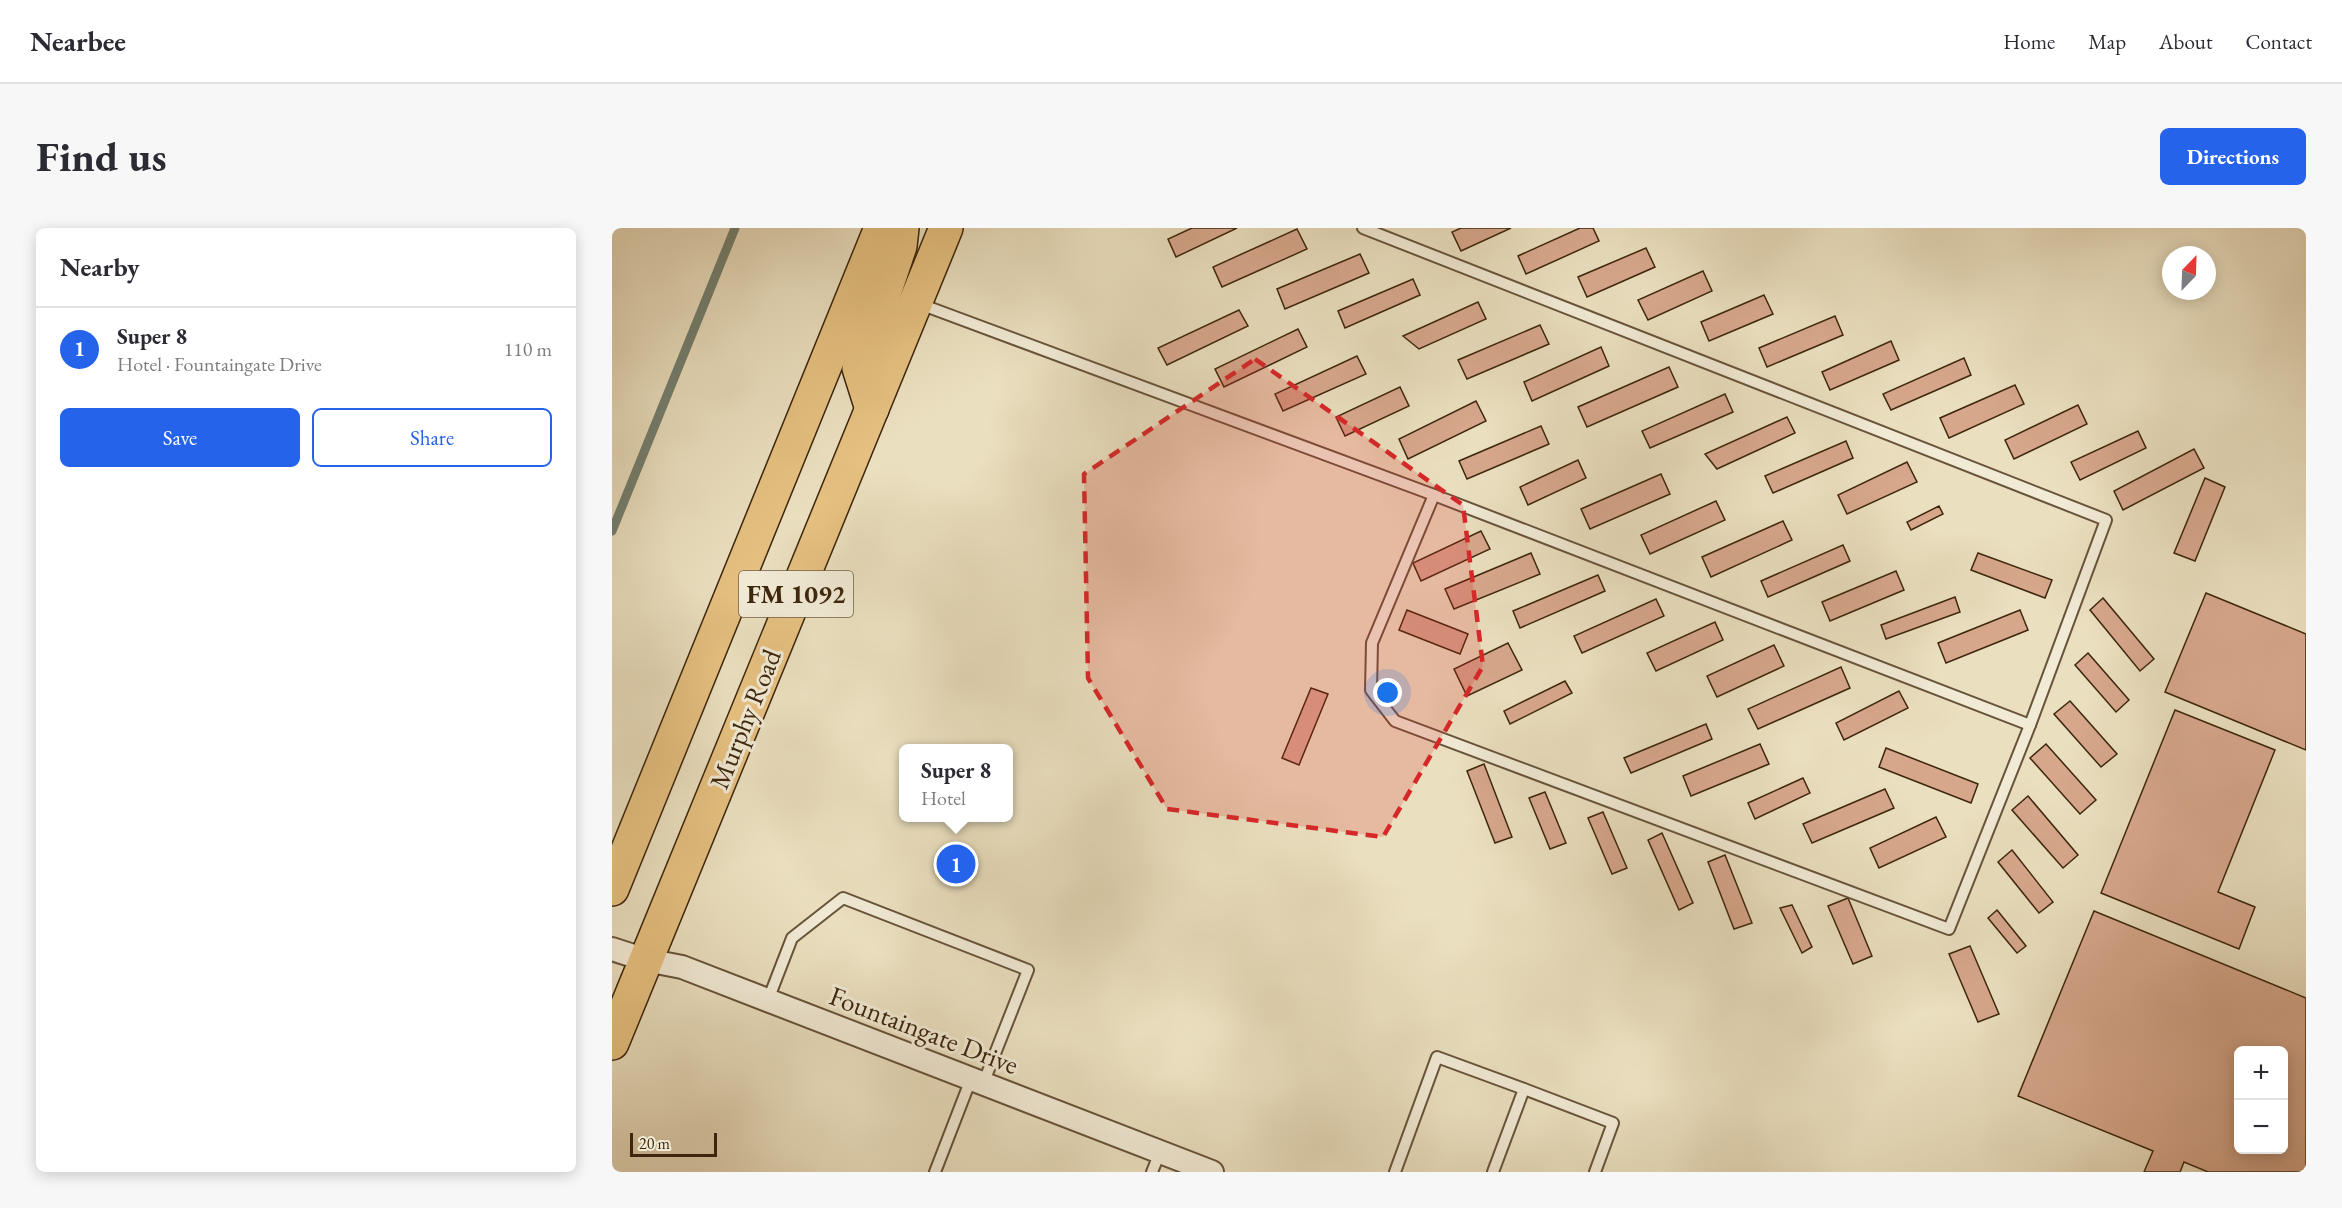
<!DOCTYPE html>
<html lang="en">
<head>
<meta charset="utf-8">
<style>
  :root { --surface:#fff; --page:#f7f7f7; --text:#2b2b33; --muted:#7c7c81; --line:#e1e1e2; --accent:#2563eb }
  body { margin:0; font-family:"EB Garamond",serif; background:var(--page); color:var(--text) }
  .controls { position:absolute; right:18px; bottom:18px; display:grid; overflow:hidden; border-radius:9px; box-shadow:0 3px 15px #0003 }
  .controls button { width:54px; height:54px; display:grid; place-items:center; padding:0; border:0; border-bottom:2px solid var(--line); background:var(--surface); color:var(--text); font:30px sans-serif }
  .compass { position:absolute; left:1550px; top:18px; width:54px; height:54px; border-radius:50%; background:var(--surface); box-shadow:0 3px 15px #0003; rotate:23deg }
  .scale { position:absolute; left:18px; bottom:15px; width:87px; box-sizing:border-box; padding-left:6px; border:3px solid #3d260d; border-top:0; font-size:16px; line-height:21px; white-space:nowrap; color:#3d260d; -webkit-text-stroke:4px #f1ead5; paint-order:stroke }
  .you { position:absolute; left:776px; top:465px; width:21px; height:21px; margin:-15px; border:4px solid #fff; border-radius:50%; background:#1a73e8; box-shadow:0 0 0 9px #1a73e833 }
  .badge { display:grid; place-items:center; width:39px; height:39px; border-radius:50%; background:var(--accent); color:#fff; font-size:20px; font-weight:700 }
  .pin { position:absolute; translate:-50% -50%; border:3px solid #fff; box-shadow:0 2px 6px #0006 }
  .popup { position:absolute; left:287px; top:516px; width:114px; height:78px; box-sizing:border-box; display:grid; place-content:center; border-radius:9px; background:var(--surface); filter:drop-shadow(0 2px 4px #0005); font-size:20px; white-space:nowrap; color:var(--muted) }
  .popup b { font-size:22px; color:var(--text) }
  .popup::after { content:''; position:absolute; left:50%; top:100%; margin-left:-12px; border:12px solid transparent; border-top-color:var(--surface) }
  .list { margin:0; padding:0; list-style:none }
  h2 { display:flex; justify-content:space-between; align-items:center; height:78px; margin:0; padding:0 24px; font-size:26px }
  h2 small { font-size:20px; font-weight:400; color:var(--muted) }
  .list li { display:grid; grid-template-columns:39px 1fr auto; gap:18px; align-items:center; box-sizing:border-box; height:84px; padding:0 24px; border-top:2px solid var(--line) }
  .list b { display:block; font-size:22px; white-space:nowrap }
  .list p { margin:0; font-size:20px; white-space:nowrap; color:var(--muted) }
  .list em { font-size:20px; font-style:normal; color:var(--muted) }
  .actions { display:flex; gap:12px; padding:18px 24px }
  .actions a { flex:1; padding:14px 0; border:2px solid var(--accent); border-radius:9px; text-align:center; font-size:21px; color:var(--accent) }
  .actions .main { background:var(--accent); color:#fff }
  .map { position:relative; flex:none; width:1694px; height:944px; overflow:hidden; border-radius:9px }
  header { display:flex; align-items:center; gap:36px; box-sizing:border-box; height:84px; padding:0 30px; background:var(--surface); border-bottom:2px solid var(--line) }
  header strong { font-size:28px }
  nav { display:flex; gap:33px; margin-inline-start:auto; font-size:21px }
  .intro { display:flex; align-items:center; justify-content:space-between; box-sizing:border-box; height:144px; padding:0 36px }
  h1 { margin:0; font-size:42px }
  .button { padding:15px 27px; border-radius:9px; background:var(--accent); color:#fff; font-size:21px; font-weight:700 }
  main { display:flex; gap:36px; padding:0 36px }
  aside { flex:1; background:var(--surface); border-radius:9px; box-shadow:0 3px 15px #0003 }
  .map>svg:first-child { display:block }
  .lines { fill:none; stroke-linecap:round; stroke-linejoin:round }
  .stream { stroke:#748071; stroke-width:9 }
  .building { fill:#d7a78c; stroke:#3d260d; stroke-width:1.5; fill-rule:evenodd }
  .service-casing { stroke:#68543a; stroke-width:14 }
  .minor-casing { stroke:#68543a; stroke-width:26 }
  .primary-casing { stroke:#3d260d; stroke-width:36 }
  .service { stroke:#f1ead5; stroke-width:10 }
  .minor { stroke:#f1ead5; stroke-width:22 }
  .primary { stroke:#e5c080; stroke-width:33 }
  .marked { fill:#d62828; fill-opacity:0.2; stroke:#d62828; stroke-width:4.5; stroke-dasharray:12 8; stroke-linejoin:round }
  .labels { text-anchor:middle; dominant-baseline:central; stroke-width:6; stroke-linejoin:round; paint-order:stroke }
  .shield { fill:#f1ead5; stroke:#736149; stroke-width:1.5 }
  .shield-label { font-size:26px; font-weight:bold; fill:#3d260d }
  .street-label { font-size:27px; fill:#3d260d; stroke:#f1ead5 }
</style>
</head>
<body>
<header>
<strong>Nearbee</strong>
<nav><a>Home</a><a>Map</a><a>About</a><a>Contact</a></nav>
</header>
<div class="intro"><h1>Find us</h1><a class="button">Directions</a></div>
<main>
<aside>
<h2>Nearby<small></small></h2>
<ul class="list">
<li><span class="badge">1</span><div><b>Super 8</b><p>Hotel · Fountaingate Drive</p></div><em>110 m</em></li>
</ul>
<div class="actions"><a class="main">Save</a><a>Share</a></div>
</aside>
<div class="map">
<svg width="1694" height="944" viewBox="0 0 1694 944">
  <rect width="100%" height="100%" fill="#eadfbf"/>
  <filter id="stains"><feTurbulence type="fractalNoise" baseFrequency=".00333" numOctaves="4"/><feColorMatrix values="0 0 0 0 .2 0 0 0 0 .09 0 0 0 0 .02 0 0 0 .5 -.17"/></filter>
  <radialGradient id="worn" r=".72"><stop offset=".6" stop-color="#630" stop-opacity="0"/><stop offset="1" stop-color="#630" stop-opacity=".3"/></radialGradient>
  <g class="lines">
    <!-- stream -->
    <path class="stream" d="M0 303 123 0"/>
  </g>
  <!-- building -->
  <g class="building">
    <path d="M580 0H625L564 29 556 11Z"/>
    <path d="M849 0H899L849 23 840 4Z"/>
    <path d="M968 0H981L987 13 914 46 906 28Z"/>
    <path d="M685 1 695 21 610 59 601 39Z"/>
    <path d="M1034 20 1043 39 975 69 966 49Z"/>
    <path d="M748 26 757 45 673 81 665 61Z"/>
    <path d="M1091 43 1100 63 1036 92 1026 72Z"/>
    <path d="M801 51 808 67 733 100 726 83Z"/>
    <path d="M1152 67 1161 86 1097 113 1089 94Z"/>
    <path d="M866 74 874 91 807 121 791 108Z"/>
    <path d="M627 82 636 98 555 137 546 120Z"/>
    <path d="M1223 88 1231 107 1155 139 1147 120Z"/>
    <path d="M928 97 937 116 855 151 846 132Z"/>
    <path d="M686 101 695 119 612 159 603 141Z"/>
    <path d="M1279 113 1287 132 1218 162 1210 144Z"/>
    <path d="M989 119 997 138 920 173 912 154Z"/>
    <path d="M745 128 754 146 671 183 663 166Z"/>
    <path d="M1352 130 1359 147 1279 182 1271 166Z"/>
    <path d="M1057 139 1066 159 975 199 966 179Z"/>
    <path d="M1403 157 1412 176 1337 210 1328 190Z"/>
    <path d="M788 159 797 178 733 208 724 189Z"/>
    <path d="M1113 166 1121 184 1038 220 1030 203Z"/>
    <path d="M864 173 874 193 796 231 787 211Z"/>
    <path d="M1466 177 1475 196 1402 231 1393 212Z"/>
    <path d="M1175 189 1183 205 1105 241 1093 226Z"/>
    <path d="M929 198 937 216 855 251 847 233Z"/>
    <path d="M1526 203 1534 220 1468 252 1459 234Z"/>
    <path d="M1234 213 1241 230 1161 265 1153 248Z"/>
    <path d="M1582 221 1592 240 1511 282 1502 263Z"/>
    <path d="M966 232 974 250 916 277 908 259Z"/>
    <path d="M1295 234 1305 254 1235 286 1226 267Z"/>
    <path d="M1049 246 1058 266 978 301 969 281Z"/>
    <path d="M1593 250 1613 259 1583 333 1562 325Z"/>
    <path d="M1104 273 1113 292 1038 326 1029 307Z"/>
    <path d="M1327 278 1331 286 1299 302 1295 294Z"/>
    <path d="M1171 293 1180 312 1099 349 1090 329Z"/>
    <path d="M869 303 878 321 809 353 801 335Z"/>
    <path d="M1231 317 1238 333 1156 369 1149 353Z"/>
    <path d="M919 325 928 346 842 381 833 361Z"/>
    <path d="M1366 325 1440 352 1433 370 1359 342Z"/>
    <path d="M1284 343 1292 362 1218 393 1210 374Z"/>
    <path d="M986 347 993 363 908 400 901 383Z"/>
    <path d="M1594 365 1694 406V522L1553 464Z"/>
    <path d="M1343 369 1348 384 1274 411 1269 397Z"/>
    <path d="M1491 370 1542 431 1528 443 1478 382Z"/>
    <path d="M1044 371 1052 388 970 425 962 408Z"/>
    <path d="M795 382 856 406 848 426 787 402Z"/>
    <path d="M1408 382 1416 402 1334 435 1326 415Z"/>
    <path d="M1103 394 1111 412 1044 443 1035 425Z"/>
    <path d="M896 415 910 442 855 468 842 441Z"/>
    <path d="M1162 417 1172 438 1105 469 1095 448Z"/>
    <path d="M1476 425 1517 472 1504 484 1463 437Z"/>
    <path d="M1229 439 1238 460 1146 501 1136 481Z"/>
    <path d="M953 453 960 465 898 496 892 483Z"/>
    <path d="M699 460 716 466 687 537 670 530Z"/>
    <path d="M1287 463 1296 480 1232 512 1224 495Z"/>
    <path d="M1458 473 1505 526 1489 539 1442 486Z"/>
    <path d="M1563 482 1663 522 1606 664 1643 679 1627 721 1489 665Z"/>
    <path d="M1094 496 1100 511 1019 545 1012 530Z"/>
    <path d="M1148 516 1157 536 1079 568 1071 548Z"/>
    <path d="M1434 516 1484 572 1468 586 1418 530Z"/>
    <path d="M1274 520 1366 556 1359 575 1267 539Z"/>
    <path d="M872 536 900 609 883 615 855 543Z"/>
    <path d="M1191 550 1198 565 1143 591 1136 575Z"/>
    <path d="M1273 561 1282 580 1200 615 1191 596Z"/>
    <path d="M933 564 954 615 938 621 917 570Z"/>
    <path d="M1416 568 1466 627 1451 640 1400 582Z"/>
    <path d="M991 584 1015 640 1000 646 976 590Z"/>
    <path d="M1324 589 1334 609 1267 640 1258 620Z"/>
    <path d="M1050 605 1081 675 1067 682 1036 612Z"/>
    <path d="M1400 622 1441 674 1427 685 1386 634Z"/>
    <path d="M1113 627 1140 695 1122 701 1096 634Z"/>
    <path d="M1236 670 1260 728 1241 736 1216 678Z"/>
    <path d="M1180 677 1200 719 1190 725 1168 680Z"/>
    <path d="M1385 682 1414 718 1405 725 1376 690Z"/>
    <path d="M1482 683 1694 770V944H1596L1572 934 1568 944H1532L1541 923 1406 868ZM1626 822H1672V922H1626Z"/>
    <path d="M1358 718 1387 786 1366 794 1337 726Z"/>
  </g>
  <g class="lines">
    <defs>
      <g id="service">
        <path d="M751 0 1494 292 1418 497 1337 701 783 493 759 462 760 415 822 267"/>
        <path d="M308 76 822 267 1418 497"/>
        <path d="M156 772 180 710 231 670 416 742 371 856"/>
        <path d="M323 944 359 851"/>
        <path d="M540 944 548 924"/>
        <path d="M783 944 825 829 912 861"/>
        <path d="M881 944 912 861 1001 895 983 944"/>
      </g>
      <path id="minor" d="M0 721 34 732 70 739 600 944"/>
      <g id="primary">
        <path d="M260 181 247 140 288 18 290 0"/>
        <path d="M0 661 269 0"/>
        <path d="M0 815 334 0"/>
      </g>
    </defs>
    <!-- service casing -->
    <use href="#service" class="service-casing"/>
    <!-- minor casing -->
    <use href="#minor" class="minor-casing"/>
    <!-- primary casing -->
    <use href="#primary" class="primary-casing"/>
    <!-- service -->
    <use href="#service" class="service"/>
    <!-- minor -->
    <use href="#minor" class="minor"/>
    <!-- primary -->
    <use href="#primary" class="primary"/>
  </g>
  <!-- marked area -->
  <path class="marked" d="M643 131 851 277 871 438 771 609 555 581 476 450 472 246Z"/>
  <g class="labels">
    <!-- shield labels -->
    <rect class="shield" x="127" y="343" width="114" height="46" rx="4.5"/>
    <g class="shield-label">
      <text x="184" y="366">FM 1092</text>
    </g>
    <!-- street labels -->
    <g class="street-label">
      <text transform="translate(133 491) rotate(-68)">Murphy Road</text>
      <text transform="translate(312 802) rotate(21)">Fountaingate Drive</text>
    </g>
  </g>
  <rect width="100%" height="100%" filter="url(#stains)"/>
  <rect width="100%" height="100%" fill="url(#worn)"/>
</svg>
<div class="controls">
<button>+</button>
<button>−</button>
</div>
<svg class="compass" viewBox="-18 -18 36 36"><path d="M0-13l5 13h-10z" fill="#e53935"/><path d="M0 13l5-13h-10z" fill="#7c7c81"/></svg>
<div class="scale">20 m</div>
<div class="you"></div>
<div class="pin badge" style="left:344px;top:636px">1</div>
<div class="popup"><b>Super 8</b>Hotel</div>
</div>
</main>
</body>
</html>
